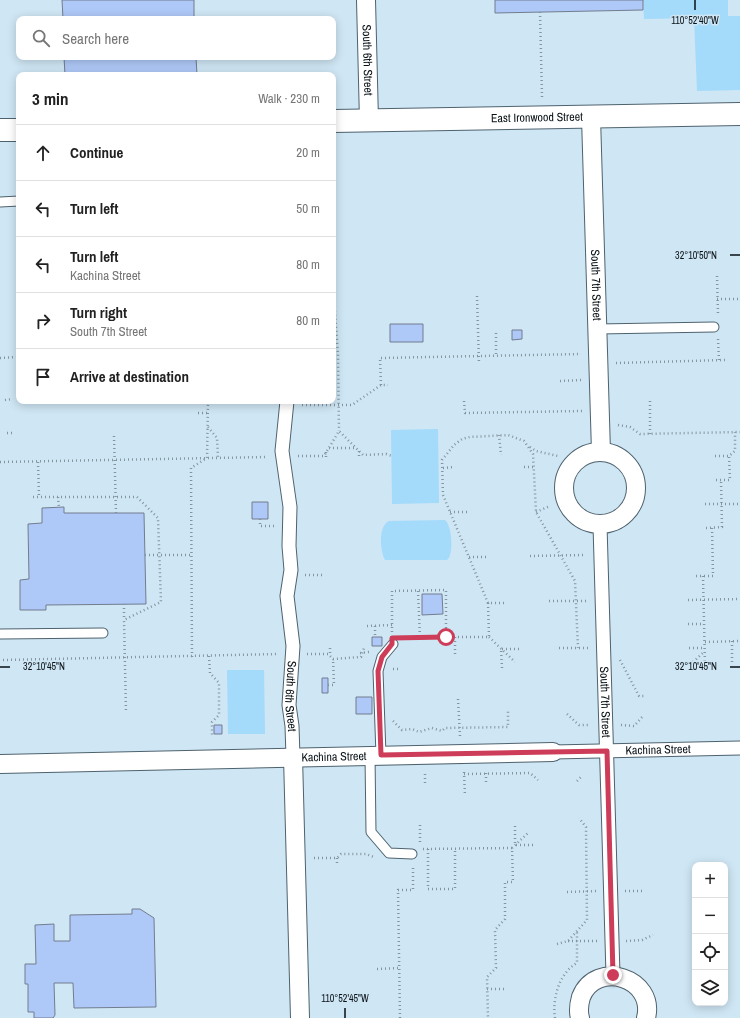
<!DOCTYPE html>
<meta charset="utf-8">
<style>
:root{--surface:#fff;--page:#f6f6f6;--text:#222;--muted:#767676;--line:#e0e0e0}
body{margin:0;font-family:"Archivo Narrow",sans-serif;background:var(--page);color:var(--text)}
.controls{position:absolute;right:12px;bottom:12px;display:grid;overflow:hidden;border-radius:8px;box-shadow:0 2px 10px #0003}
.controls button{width:36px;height:36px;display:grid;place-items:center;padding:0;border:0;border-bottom:1px solid var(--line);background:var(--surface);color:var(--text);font:20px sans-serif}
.stop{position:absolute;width:12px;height:12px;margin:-9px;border:3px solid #cd3c58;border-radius:50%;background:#fff}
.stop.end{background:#cd3c58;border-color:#fff;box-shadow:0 1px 4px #0008}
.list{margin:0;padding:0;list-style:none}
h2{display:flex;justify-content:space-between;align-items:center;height:52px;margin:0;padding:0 16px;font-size:17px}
h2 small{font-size:13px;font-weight:400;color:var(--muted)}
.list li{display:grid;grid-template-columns:26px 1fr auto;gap:12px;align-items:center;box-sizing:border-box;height:56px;padding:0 16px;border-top:1px solid var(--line)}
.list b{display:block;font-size:15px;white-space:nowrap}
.list p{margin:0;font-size:13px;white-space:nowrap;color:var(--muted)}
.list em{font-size:13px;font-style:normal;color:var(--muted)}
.icon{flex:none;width:22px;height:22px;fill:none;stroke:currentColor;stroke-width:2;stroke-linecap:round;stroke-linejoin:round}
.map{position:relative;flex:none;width:740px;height:1018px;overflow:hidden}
.search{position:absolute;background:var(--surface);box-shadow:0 2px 10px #0003;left:16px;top:16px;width:320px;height:44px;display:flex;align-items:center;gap:10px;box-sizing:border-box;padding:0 14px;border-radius:8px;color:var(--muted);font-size:15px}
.panel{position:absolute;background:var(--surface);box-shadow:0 2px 10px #0003;left:16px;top:72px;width:320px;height:332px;border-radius:8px}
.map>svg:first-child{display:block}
.green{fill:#a4dafa}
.building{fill:#aec8f7;stroke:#727d8f}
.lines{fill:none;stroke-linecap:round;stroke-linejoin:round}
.service-casing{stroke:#4e626e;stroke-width:11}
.pedestrian-casing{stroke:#4e626e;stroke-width:15}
.minor-casing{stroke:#4e626e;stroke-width:20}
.tertiary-casing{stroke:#4e626e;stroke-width:24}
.path{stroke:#84959f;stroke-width:2.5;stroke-dasharray:1 3;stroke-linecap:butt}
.service{stroke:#fff;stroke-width:9}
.pedestrian{stroke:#fff;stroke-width:13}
.minor{stroke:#fff;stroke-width:18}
.tertiary{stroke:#fff;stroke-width:22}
.route{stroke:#cd3c58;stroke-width:5}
.ticks{fill:none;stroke:#091116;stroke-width:1.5}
.labels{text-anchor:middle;stroke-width:3;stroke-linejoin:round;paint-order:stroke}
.street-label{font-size:12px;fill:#091116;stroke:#cfe6f4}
.ticks-label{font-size:10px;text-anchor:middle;fill:#091116;stroke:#cfe6f4;stroke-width:3;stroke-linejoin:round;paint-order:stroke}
</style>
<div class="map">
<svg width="740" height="1018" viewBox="0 0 740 1018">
<rect width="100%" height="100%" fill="#cfe6f4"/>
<path class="green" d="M643 0H728V16H740V90L697 91 694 18 644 19Z
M438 429 439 503 392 504 391 430Z
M445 520C452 525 454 555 447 560H385C380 551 378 526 389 521Z
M227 670H264L265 734H228Z"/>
<path class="building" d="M62 0H194V19H63Z
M495 0H643V10L495 13Z
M64 57H196L197 75H65Z
M390 324H423V342H390Z
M512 330H522V339L512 340Z
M252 502H268V519H252Z
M64 507V513H144L146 604 46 605V610H20V580L29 579 28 524 42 523V508Z
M422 594H442L443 614 422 615Z
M372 637H382V646H372Z
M322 678H328V693H322Z
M356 697H372V714H356Z
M214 725H222V734H214Z
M132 909H140L154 918 156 1007 74 1008 73 983H54L55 1015 53 1018H34V1012H28V984H25V964H36L35 925 54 924V941H70V915L132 914Z"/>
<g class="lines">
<g class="service-casing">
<path id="service" d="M0 202 19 201
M598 329 714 327
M0 634 103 633
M381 755 378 671 382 657 393 644
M370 756 371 832 389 853 412 854"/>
</g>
<g class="pedestrian-casing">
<g id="pedestrian">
<path id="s1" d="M287 401 282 451 290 507 289 546 291 570 287 596 293 646 289 705 292 726 293 757"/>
<path id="s2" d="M600 525 613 975"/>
<path id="s3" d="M553 752 740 748"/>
</g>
</g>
<g class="minor-casing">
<g id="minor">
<path id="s4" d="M366 0 369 121"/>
<path id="s5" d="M591 117 601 452"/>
<circle cx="600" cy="488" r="36"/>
<path d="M293 757 300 1018"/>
<path id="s6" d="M0 764 553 752"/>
<path d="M580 1018C578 1011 579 1004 581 997 596 959 656 978 646 1018"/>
</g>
</g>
<g class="tertiary-casing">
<g id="tertiary">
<path id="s7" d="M333 121 740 114"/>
<path d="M0 130H19"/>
</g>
</g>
<path class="path" d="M540 12 542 97
M717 276 718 314
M477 296 479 364
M334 299 338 354 339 431
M717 299H740
M496 333V356
M718 339 719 361
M0 358 19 357
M616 363 725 360
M560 381 582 380
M381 385 380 358 581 354
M5 400 13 399
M464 401 465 413 583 411
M650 401V434
M302 405H352L381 385H388
M198 413H208
M618 425 630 427 640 434 740 432
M208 427 217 438 218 458
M7 433H13
M499 435 501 455
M114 436 116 513
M530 447 536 451 558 456
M329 448H356
M359 451V458
M326 452V459
M298 456H324L339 431 363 455 386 454 392 456
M715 456H729L735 451V432
M0 462 267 457
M38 462 39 497
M524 467H534
M443 468 455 467
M716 480H730L729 456
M33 497H137L158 518 161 602 124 620 126 712
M58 497 59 508
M705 504H740
M450 512H469
M536 512 550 506
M260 519V526H275
M706 528 722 527 721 480
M145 555H192
M530 556 585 555
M469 557H488
M305 575H325
M696 576H713L712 527
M703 576 705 666
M418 591 420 638
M688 600 740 599
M549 601H587
M488 603 443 495 442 460 454 445 462 439 470 437 508 435 524 441 533 454 536 512 575 581 578 648
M124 604V620
M688 624H704
M367 626 392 625
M375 626V637
M392 632V591L446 590V637L405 638
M446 637H489L488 603H507
M455 637V657
M489 637 515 662
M732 641V665
M705 642 740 641
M330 648V655
M559 648H589
M689 648H705
M360 653 369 652
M307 654H328L333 659 361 657 364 648
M209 656 210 673 219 683V715L212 722V736
M192 657 191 468 207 458 208 401
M3 660 278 654
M620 660 639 696H644
M693 662 704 652
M502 668 501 649H519
M393 669H400
M328 685H334L333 659
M458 699 460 736
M567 714 579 725H590
M393 721 402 730 412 729 419 732 432 728 442 731 445 728 508 727V711
M621 725 634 726 644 715
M464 772 465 796
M486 773V785
M425 774V785
M464 774 530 773 538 780
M577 781 581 777
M420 825V845
M515 826V845H533
M512 848 529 832
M423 849 512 848 513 882H505V919L495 930 496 968 487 977 488 1018
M428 849V889H455V849
M314 858H337L341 854H366L374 857
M337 858V863
M625 891H643
M567 892 596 891
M568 941H597
M626 941 642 940 653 935
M557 944 568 941 587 920 586 827 579 818
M377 969 399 968
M487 989H505
M400 1018 398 890H413V866
M555 1018C552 999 559 973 577 963V932"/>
<use href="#service" class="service"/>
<use href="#pedestrian" class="pedestrian"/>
<use href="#minor" class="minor"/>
<use href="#tertiary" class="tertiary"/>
</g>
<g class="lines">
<path class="route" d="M446 637 392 638V644L382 657 378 671 381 755 607 751 613 975"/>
</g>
<path class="ticks" d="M695 0V10M730 255H740M0 667H10M730 667H740M345 1008V1018"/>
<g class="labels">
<g class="street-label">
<text dy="4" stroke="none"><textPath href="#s4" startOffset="60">South 6th Street</textPath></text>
<text dy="4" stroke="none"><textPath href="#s7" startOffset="204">East Ironwood Street</textPath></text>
<text dy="4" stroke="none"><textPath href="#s5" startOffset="168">South 7th Street</textPath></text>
<text dy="4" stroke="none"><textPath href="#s1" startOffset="297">South 6th Street</textPath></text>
<text dy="4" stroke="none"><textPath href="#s2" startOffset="177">South 7th Street</textPath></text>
<text dy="4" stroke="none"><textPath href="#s3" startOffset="105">Kachina Street</textPath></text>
<text dy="4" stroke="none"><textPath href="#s6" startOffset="334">Kachina Street</textPath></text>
</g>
</g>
<g class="ticks-label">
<text x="695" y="24">110°52'40"W</text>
<text x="696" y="259">32°10'50"N</text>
<text x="44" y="670">32°10'45"N</text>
<text x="696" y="670">32°10'45"N</text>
<text x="345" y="1002">110°52'45"W</text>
</g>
</svg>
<div class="controls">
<button>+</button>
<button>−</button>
<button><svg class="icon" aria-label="locate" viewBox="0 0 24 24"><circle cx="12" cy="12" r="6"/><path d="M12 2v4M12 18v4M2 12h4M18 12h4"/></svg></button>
<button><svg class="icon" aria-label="layers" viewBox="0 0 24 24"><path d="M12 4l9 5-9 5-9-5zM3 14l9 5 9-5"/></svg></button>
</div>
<div class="stop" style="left:446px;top:637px"></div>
<div class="stop end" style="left:613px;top:975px"></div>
<div class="search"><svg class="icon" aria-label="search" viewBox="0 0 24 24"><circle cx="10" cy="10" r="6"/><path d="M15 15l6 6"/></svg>Search here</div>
<section class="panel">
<h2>3 min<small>Walk · 230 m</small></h2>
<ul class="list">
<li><svg class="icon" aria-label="ahead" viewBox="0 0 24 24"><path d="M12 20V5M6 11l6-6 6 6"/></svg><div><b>Continue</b></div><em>20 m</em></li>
<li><svg class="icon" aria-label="left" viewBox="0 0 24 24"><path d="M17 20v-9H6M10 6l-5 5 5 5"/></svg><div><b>Turn left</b></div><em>50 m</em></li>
<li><svg class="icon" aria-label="left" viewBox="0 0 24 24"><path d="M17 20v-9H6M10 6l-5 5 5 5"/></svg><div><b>Turn left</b><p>Kachina Street</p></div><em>80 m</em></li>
<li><svg class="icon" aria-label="right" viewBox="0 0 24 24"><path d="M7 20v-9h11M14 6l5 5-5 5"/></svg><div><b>Turn right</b><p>South 7th Street</p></div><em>80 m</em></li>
<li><svg class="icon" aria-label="arrive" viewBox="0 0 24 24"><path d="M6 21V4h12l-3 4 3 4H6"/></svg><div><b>Arrive at destination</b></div></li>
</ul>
</section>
</div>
